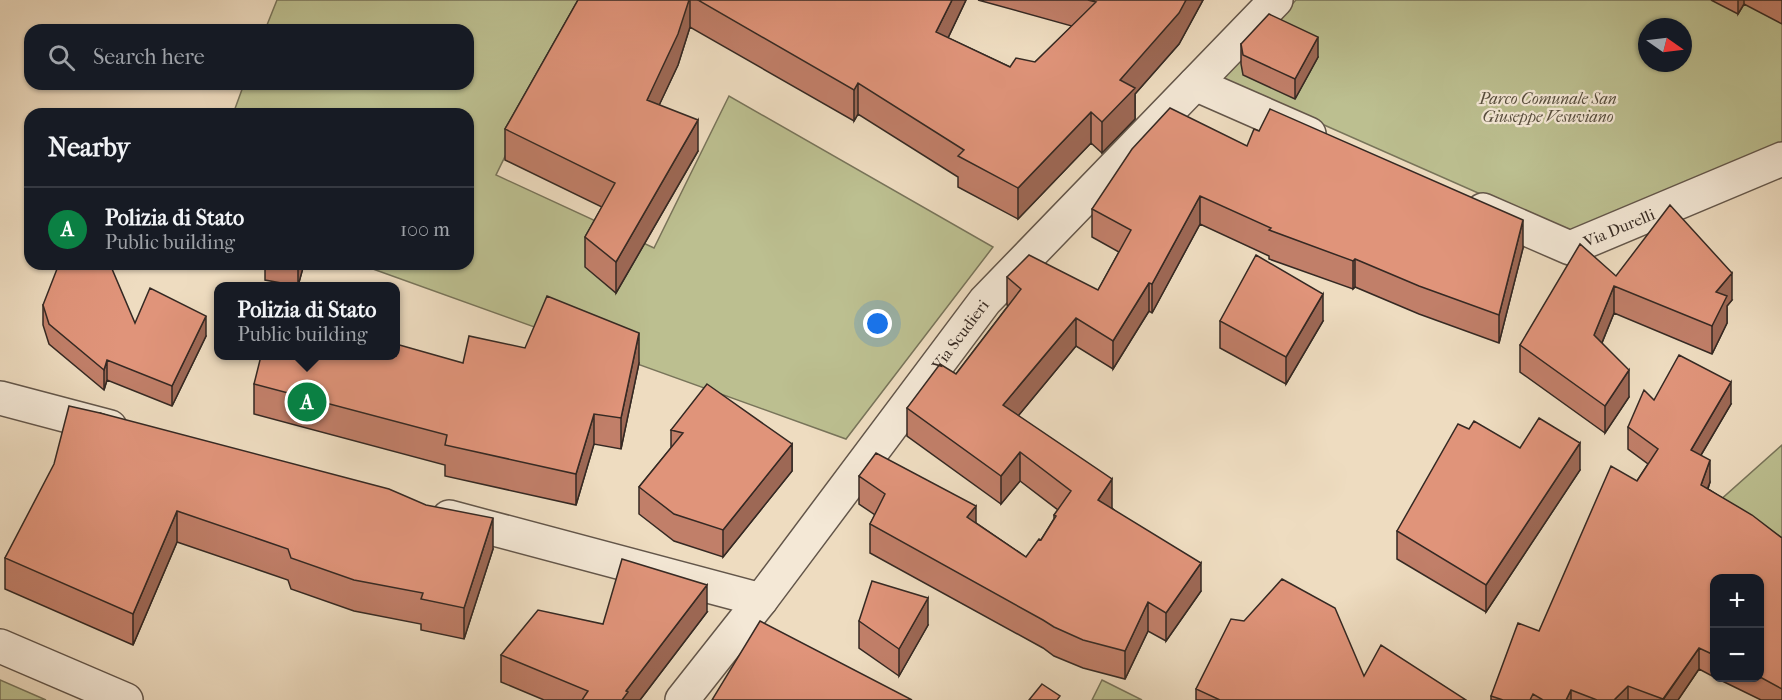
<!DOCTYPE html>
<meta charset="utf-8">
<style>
:root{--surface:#171b24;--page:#242831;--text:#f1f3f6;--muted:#9ea1a6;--line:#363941;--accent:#0b8043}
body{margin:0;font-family:"IM FELL French Canon",serif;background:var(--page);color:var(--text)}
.controls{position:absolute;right:18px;bottom:18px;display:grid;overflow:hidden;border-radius:12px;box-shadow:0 2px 4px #0004}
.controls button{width:54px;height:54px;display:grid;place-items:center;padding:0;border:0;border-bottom:2px solid var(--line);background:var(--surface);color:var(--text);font:30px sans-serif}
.compass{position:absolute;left:1638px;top:18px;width:54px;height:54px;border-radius:50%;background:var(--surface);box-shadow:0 2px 4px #0004;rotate:104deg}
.you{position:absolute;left:878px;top:324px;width:21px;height:21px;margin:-15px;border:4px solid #fff;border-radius:50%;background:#1a73e8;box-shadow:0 0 0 9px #1a73e833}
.badge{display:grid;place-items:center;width:39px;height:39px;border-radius:50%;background:var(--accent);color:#fff;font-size:20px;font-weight:700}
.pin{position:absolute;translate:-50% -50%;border:3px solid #fff;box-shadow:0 2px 6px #0006}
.popup{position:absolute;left:214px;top:282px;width:186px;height:78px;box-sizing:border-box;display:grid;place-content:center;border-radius:12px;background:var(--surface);filter:drop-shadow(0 2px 4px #0005);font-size:20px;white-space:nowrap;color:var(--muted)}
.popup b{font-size:22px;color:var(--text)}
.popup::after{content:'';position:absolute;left:50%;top:100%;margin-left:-12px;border:12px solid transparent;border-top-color:var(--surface)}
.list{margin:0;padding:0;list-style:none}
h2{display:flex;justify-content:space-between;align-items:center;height:78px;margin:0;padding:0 24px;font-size:26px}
h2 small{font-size:20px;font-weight:400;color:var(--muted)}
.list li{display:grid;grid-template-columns:39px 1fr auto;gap:18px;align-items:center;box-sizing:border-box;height:84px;padding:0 24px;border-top:2px solid var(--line)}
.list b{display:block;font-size:22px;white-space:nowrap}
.list p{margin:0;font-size:20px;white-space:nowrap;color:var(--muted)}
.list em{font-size:20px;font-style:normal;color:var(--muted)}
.icon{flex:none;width:33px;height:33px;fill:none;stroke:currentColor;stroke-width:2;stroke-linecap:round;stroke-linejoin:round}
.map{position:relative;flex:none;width:1782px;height:700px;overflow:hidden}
.search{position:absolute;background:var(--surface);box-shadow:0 2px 4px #0004;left:24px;top:24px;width:450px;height:66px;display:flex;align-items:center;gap:15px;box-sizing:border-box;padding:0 21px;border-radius:18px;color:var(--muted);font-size:22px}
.panel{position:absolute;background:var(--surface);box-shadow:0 2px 4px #0004;left:24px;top:108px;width:450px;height:162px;border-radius:18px}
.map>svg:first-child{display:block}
.green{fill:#bcbf90;stroke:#78745a;stroke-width:1.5;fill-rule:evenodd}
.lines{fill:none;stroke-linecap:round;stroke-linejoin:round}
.minor-casing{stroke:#63564a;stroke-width:36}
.minor{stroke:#f4e8d6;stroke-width:33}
.wall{fill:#c17f69;stroke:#352923;stroke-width:1.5}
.shaded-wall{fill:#9d6855;stroke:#352923;stroke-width:1.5}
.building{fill:#e0947a;stroke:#352923;stroke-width:1.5}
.labels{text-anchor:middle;stroke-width:4.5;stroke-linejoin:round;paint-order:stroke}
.park-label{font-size:16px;font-style:italic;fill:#574e3e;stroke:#f4e8d6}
.street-label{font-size:16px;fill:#352923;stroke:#f4e8d6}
</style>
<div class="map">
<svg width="1782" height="700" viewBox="0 0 1782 700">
<rect width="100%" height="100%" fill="#eedcc0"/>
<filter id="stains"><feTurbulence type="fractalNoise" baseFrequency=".00333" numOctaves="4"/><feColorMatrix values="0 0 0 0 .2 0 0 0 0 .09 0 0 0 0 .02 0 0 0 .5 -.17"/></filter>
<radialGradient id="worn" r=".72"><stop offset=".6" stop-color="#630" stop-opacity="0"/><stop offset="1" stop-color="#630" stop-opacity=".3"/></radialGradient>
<path class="green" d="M277 0H581L496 175 654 248 729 96 993 247 846 439 359 264H468V114H233L244 84H468V30H265Z
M1296 0H1782V145L1571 234 1220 79ZM1647 27H1683V63H1647Z
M1782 445V554L1709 510Z
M0 680 46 700H0Z
M1102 680 1142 700H1092Z"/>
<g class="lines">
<g class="minor-casing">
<g id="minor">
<path d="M1195 84 1309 134"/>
<path id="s1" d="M1483 210 1570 248 1782 159"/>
<path d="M0 398 110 427"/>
<path d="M449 517 761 600"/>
<path d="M0 646 126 700"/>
<path id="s2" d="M682 700 761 600 985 301 1276 0"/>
</g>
</g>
<use href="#minor" class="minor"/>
</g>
<path class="wall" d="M578 0H966L948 38 1010 67 1035 62 1072 26 978 0H1203L1179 44 1135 94V119L1102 153 1091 143 1018 219 958 187V177L858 114 854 121 690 27 678 65 659 105 698 151 616 293 585 267V237L602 207 505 160V129Z
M1711 0H1782V24L1744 4 1738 14Z
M1241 44 1318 57 1295 99 1243 75 1241 64Z
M1247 146 1523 248 1499 343 1419 314 1355 287 1353 289 1269 259V256L1200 224 1152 313 1149 311 1113 369 1076 346 1018 416 1112 508 1201 591 1166 641 1148 631 1125 679 1083 668 1054 656 1043 648 870 553V524L875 515 859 504V476L976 523 1026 557 1041 540 1054 519V515L1058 510 1020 481 1001 504 907 436V408L956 374 1008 306 1007 305V277L1098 290 1119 252 1092 237V209Z
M265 264H304L298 286 265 280Z
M1616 276 1732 300 1727 306V323L1712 354 1614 313 1602 343 1629 397 1605 433 1520 372V345Z
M43 305 135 323 206 336 172 406 107 380 104 390 49 344 43 325Z
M1220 321H1323L1286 384 1220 348Z
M525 348 639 363 621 449 594 444 576 505 445 476V465L254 414V384L463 363Z
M1654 400 1731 404 1701 455 1710 482 1708 489 1782 538V700H1761L1716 678H1760L1714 579V677L1699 669 1678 700H1491V696L1539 631 1648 464 1628 449V427Z
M100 413 493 549 464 639 421 630V624L354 611 291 589 288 580 177 542 133 645 5 589V558Z
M671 430 792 444V471L723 557 674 541 639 514V487L671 448Z
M1520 448 1580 470 1486 612 1397 559V531Z
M707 612 640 700H544L501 682V655L603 624Z
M859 621 928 625 899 676 859 648Z
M1364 676 1466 700H1196V689Z"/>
<path class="shaded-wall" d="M689 0H690V27L678 65 647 131V100Z
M952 0H966L936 63V32Z
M1186 0H1203L1179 44 1135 94V119L1102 153V122L1120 80Z
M1738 0H1744V4L1738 14Z
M1318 37V57L1295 99V79Z
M858 83V114L854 121V90Z
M1091 112V143L1018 219V188Z
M698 120V151L616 293V262Z
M1200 196V224L1152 313V284Z
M1523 220V248L1499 343V315Z
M1355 259V287L1353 289V261Z
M299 264H304L298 286V267Z
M1732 273V300L1727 306V323L1712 354V326L1716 292Z
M1149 283V311L1113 369V341Z
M1614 286V313L1594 362V335Z
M1323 294V321L1286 384V357Z
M206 316V336L172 406V386Z
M1076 318V346L1003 434V405Z
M639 333V363L621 449V418Z
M107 360V380L104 390V370Z
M1629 370V397L1605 433V406Z
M1731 382V404L1691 472V450Z
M594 414V444L576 505V474Z
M1580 443V470L1486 612V585Z
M792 444V471L723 557V530Z
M1020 452V481L1001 504V476Z
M1710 460V482L1701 506V485Z
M1112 479V508L1098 528V500Z
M976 506V534L967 517Z
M177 511V542L133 645V614Z
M493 518V549L464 639V608Z
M1201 563V591L1166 641V613Z
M707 585V612L640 700H622L626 691Z
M928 598V625L899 676V649Z
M1148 602V631L1125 679V651Z
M1699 648V669L1678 700H1663Z
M1628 686V700H1614Z
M1571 690V700H1566Z"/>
<path class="building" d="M578 0H689L678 34 647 100 698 120 616 262 585 237 615 183 505 129Z
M698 0H952L936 32 1010 67 1016 58 1035 62 1096 2 1088 0H1186L1179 13 1120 80 1135 88 1102 122 1091 112 1018 188 958 156 964 150 858 83 854 90Z
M1269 14 1318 37 1295 79 1243 55 1241 44Z
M1170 108 1247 146 1254 129 1259 131 1270 109 1523 220 1499 315 1419 286 1355 259 1353 261 1269 230 1271 228 1200 196 1152 284 1149 283 1113 341 1076 318 1003 405 1112 479 1098 500 1201 563 1166 613 1148 602 1125 651 1083 640 1054 627 1043 620 870 524 885 494 859 476 876 453 976 506 967 517 1026 557 1039 539 1041 540 1056 516 1054 515 1071 491 1020 452 1001 476 907 408 940 364 956 374 1021 289 1007 277 1029 255 1098 290 1131 230 1092 209 1132 149Z
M1670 205 1732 273 1716 292 1727 296 1712 326 1614 286 1594 335 1629 370 1605 406 1520 345 1580 244 1616 276Z
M1256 255 1323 294 1286 357 1220 321Z
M67 264H94L112 269 135 323 150 288 206 316 172 386 107 360 104 370 49 324 43 305 57 269Z
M285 264H299L298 267Z
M547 296 639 333 621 418 594 414 576 474 445 445 447 435 254 384 261 356H396V344L463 363 469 336 525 348Z
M1679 355 1731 382 1691 450 1710 460 1701 485 1752 515 1782 538V689L1760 677V579H1714V655L1699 648 1663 699 1628 686 1614 700H1597L1571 690 1566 700H1543L1533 694 1530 700H1503L1491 696 1518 623 1539 631 1611 466 1637 481 1658 449 1628 427 1644 390 1654 400Z
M707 384 792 444 723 530 674 514 639 487 683 433 671 430Z
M69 406 100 413 389 489 426 505 493 518 464 608 421 599 423 593 354 580 291 558 288 549 177 511 133 614 5 558 54 464Z
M1539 418 1580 443 1486 585 1397 531 1458 424 1469 429 1474 421 1520 448Z
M622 559 707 585 626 691 628 692 622 700H582L588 691 501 655 538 610 603 624Z
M1282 579 1335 608 1364 676 1381 645 1466 700H1220L1196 689 1231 619 1244 621Z
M872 581 928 598 899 649 859 621Z
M760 621 912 700H712Z
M1042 684 1060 696 1057 700H1029Z"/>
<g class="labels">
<g class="park-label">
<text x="1548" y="104">Parco Comunale San<tspan x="1548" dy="18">Giuseppe Vesuviano</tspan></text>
</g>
<g class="street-label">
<text dy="6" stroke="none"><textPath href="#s1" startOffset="148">Via Durelli</textPath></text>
<text dy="6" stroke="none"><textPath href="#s2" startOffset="459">Via Scudieri</textPath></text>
</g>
</g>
<rect width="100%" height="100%" filter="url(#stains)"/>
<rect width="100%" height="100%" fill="url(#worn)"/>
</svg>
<div class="controls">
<button>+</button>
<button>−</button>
</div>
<svg class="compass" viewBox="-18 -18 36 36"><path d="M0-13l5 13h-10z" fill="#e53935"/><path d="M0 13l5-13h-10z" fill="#9ea1a6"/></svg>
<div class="you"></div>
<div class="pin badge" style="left:307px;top:402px">A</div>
<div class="popup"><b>Polizia di Stato</b>Public building</div>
<div class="search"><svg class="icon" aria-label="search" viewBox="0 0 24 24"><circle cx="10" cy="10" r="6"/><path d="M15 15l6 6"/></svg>Search here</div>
<section class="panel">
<h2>Nearby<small></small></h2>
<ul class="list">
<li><span class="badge">A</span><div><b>Polizia di Stato</b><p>Public building</p></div><em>100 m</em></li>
</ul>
</section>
</div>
